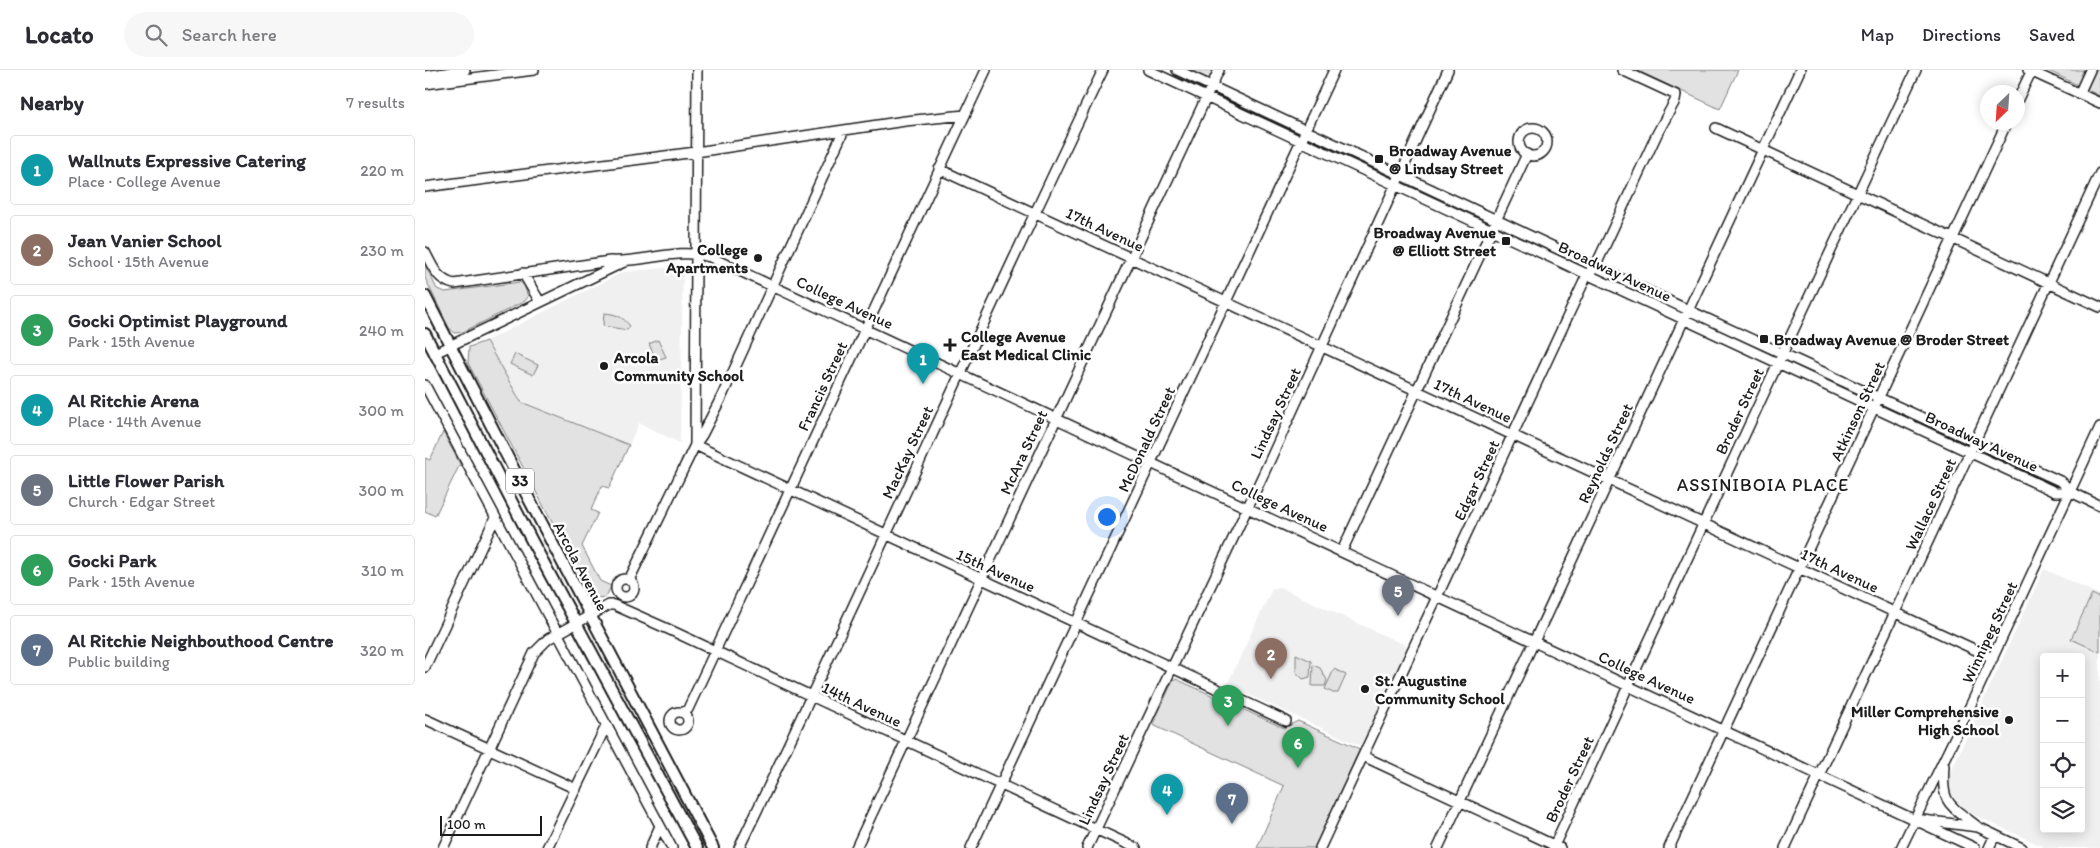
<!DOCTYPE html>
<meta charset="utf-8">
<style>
:root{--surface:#fff;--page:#f7f7f7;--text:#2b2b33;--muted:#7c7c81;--line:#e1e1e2;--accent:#7c3aed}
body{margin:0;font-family:Itim,sans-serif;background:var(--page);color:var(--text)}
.controls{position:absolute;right:15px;bottom:15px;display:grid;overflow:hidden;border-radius:5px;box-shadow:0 2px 12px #0003}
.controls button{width:45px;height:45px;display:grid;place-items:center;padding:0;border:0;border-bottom:1px solid var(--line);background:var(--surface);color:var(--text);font:25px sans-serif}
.compass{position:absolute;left:1555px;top:15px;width:45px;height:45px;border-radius:50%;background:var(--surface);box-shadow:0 2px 12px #0003;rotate:205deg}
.scale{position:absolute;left:15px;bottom:12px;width:102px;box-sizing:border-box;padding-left:5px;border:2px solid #1c1c1c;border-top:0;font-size:14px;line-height:18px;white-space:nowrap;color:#1c1c1c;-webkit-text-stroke:4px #fff;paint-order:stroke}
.you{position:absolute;left:681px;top:446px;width:18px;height:18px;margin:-12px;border:4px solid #fff;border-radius:50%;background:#1a73e8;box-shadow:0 0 0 8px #1a73e833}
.badge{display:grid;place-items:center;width:32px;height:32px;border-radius:50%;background:var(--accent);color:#fff;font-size:16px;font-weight:700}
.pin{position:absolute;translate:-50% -41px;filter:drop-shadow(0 1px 2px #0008)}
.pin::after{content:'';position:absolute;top:26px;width:18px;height:15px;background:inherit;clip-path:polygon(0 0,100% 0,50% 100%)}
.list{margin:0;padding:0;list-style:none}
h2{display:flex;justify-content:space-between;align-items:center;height:65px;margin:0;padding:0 20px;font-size:21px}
h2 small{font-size:16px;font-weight:400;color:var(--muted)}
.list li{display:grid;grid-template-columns:32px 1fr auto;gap:15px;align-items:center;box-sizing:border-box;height:70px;margin:0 10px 10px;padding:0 10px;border:1px solid var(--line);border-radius:5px}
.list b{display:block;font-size:19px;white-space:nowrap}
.list p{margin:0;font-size:16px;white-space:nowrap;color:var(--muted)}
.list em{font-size:16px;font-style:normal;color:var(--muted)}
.icon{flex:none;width:28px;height:28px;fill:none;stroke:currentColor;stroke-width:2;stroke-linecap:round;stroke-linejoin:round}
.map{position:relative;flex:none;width:1675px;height:778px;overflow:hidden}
header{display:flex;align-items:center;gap:30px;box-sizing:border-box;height:70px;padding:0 25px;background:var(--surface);border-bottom:1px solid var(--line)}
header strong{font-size:24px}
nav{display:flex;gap:28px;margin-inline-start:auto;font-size:18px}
.search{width:350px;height:45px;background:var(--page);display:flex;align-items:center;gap:12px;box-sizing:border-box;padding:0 18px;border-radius:28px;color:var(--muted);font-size:19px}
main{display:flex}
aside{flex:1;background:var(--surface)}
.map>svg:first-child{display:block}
.built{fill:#f0f0f0;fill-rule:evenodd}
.green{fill:#e2e2e2;stroke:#7f7f7f}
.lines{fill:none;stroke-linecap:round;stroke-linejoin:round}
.minor-casing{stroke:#1c1c1c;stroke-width:12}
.major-casing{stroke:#1c1c1c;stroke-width:14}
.minor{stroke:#fff;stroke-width:9}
.major{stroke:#fff;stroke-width:10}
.poi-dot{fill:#1c1c1c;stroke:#fff;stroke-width:2}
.labels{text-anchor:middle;stroke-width:5;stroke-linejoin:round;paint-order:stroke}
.shield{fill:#fff;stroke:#606060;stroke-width:1}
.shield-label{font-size:15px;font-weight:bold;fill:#1c1c1c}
.poi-label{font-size:16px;font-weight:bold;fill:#1c1c1c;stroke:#fff;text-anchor:start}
.street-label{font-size:16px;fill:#1c1c1c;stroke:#fff}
.neighbourhood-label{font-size:18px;letter-spacing:1px;fill:#1c1c1c;stroke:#fff}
</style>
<header>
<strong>Locato</strong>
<div class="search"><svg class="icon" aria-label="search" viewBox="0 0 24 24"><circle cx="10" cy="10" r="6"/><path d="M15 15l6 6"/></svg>Search here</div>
<nav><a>Map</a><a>Directions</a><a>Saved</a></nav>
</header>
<main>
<aside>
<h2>Nearby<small>7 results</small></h2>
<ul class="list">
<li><span class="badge" style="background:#0f9aa8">1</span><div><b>Wallnuts Expressive Catering</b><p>Place · College Avenue</p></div><em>220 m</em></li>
<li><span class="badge" style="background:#8d6e63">2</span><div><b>Jean Vanier School</b><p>School · 15th Avenue</p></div><em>230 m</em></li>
<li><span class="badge" style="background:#2e9e5b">3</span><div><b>Gocki Optimist Playground</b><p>Park · 15th Avenue</p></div><em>240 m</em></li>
<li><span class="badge" style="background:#0f9aa8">4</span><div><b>Al Ritchie Arena</b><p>Place · 14th Avenue</p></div><em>300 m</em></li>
<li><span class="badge" style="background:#6b7280">5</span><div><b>Little Flower Parish</b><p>Church · Edgar Street</p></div><em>300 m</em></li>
<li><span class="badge" style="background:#2e9e5b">6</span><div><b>Gocki Park</b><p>Park · 15th Avenue</p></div><em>310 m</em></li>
<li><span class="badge" style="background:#5c6f8a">7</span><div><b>Al Ritchie Neighbouthood Centre</b><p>Public building</p></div><em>320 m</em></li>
</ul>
</aside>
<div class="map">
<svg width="1675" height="778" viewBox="0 0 1675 778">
<rect width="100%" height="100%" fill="#fff"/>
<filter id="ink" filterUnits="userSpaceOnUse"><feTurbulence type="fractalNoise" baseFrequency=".02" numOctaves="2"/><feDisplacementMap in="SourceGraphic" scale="10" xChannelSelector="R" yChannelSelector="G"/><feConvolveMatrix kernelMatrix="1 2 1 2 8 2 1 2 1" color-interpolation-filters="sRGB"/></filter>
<g filter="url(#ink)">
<path class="built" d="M258 196 255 373 214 353 204 375 96 332 61 271 198 202Z
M1619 499 1675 525V778H1621L1543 742 1526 731 1520 714ZM1619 587H1656V759H1619Z
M854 517 982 576 936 676 802 615 847 519Z"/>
<path class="green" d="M758 0H789L783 12Z
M1211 0H1313L1295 39Z
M1622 0H1675V26Z
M0 195 12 219 20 222 95 212 99 215 103 227 100 231 38 262 30 263 24 258 0 208Z
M179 243C191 244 197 246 205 256L202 260 178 256Z
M233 270 241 287 231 290 224 274Z
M61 271 96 332 204 375 184 418 177 416 166 440 173 443 157 476 175 511 186 516 181 527 170 528 165 524 43 293 44 277Z
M90 284 113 295 108 305 85 294Z
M18 362 35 394 10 446 0 441V388L5 390Z
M1667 524 1675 528V582L1646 569Z
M871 584 886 591 885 607 878 609 871 602Z
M888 595 895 598 902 610 900 616H887Z
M909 599 921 605 913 623H908L900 619Z
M751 609 859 658 873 651 935 679 889 778H832L859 716 728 655 748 610Z"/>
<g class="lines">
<g class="minor-casing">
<path id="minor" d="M723 0 1630 422H1646L1675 436
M752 0 1263 240 1637 412 1646 422
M1603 0 1675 33
M0 6 40 0
M0 14 109 0
M1654 24 1665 0
M1592 31 1606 2
M1291 58 1675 237
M1094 72a14 14 0 1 1 28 0a14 14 0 1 1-28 0Z
M514 99 1568 588
M0 117 271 82 480 51 540 45
M0 182C8 197 12 210 29 214L185 191C219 193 252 177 285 187L1550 778
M98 203 115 232
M10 283 199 192
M0 315 247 778
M270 375 861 651
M270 375 272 0
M917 481 1102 84
M191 518a9 9 0 1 1 18 0a9 9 0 1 1-18 0Z
M204 510 270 375 277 365 297 326 419 60
M0 597 70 448
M245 651a9 9 0 1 1 18 0a9 9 0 1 1-18 0Z
M258 643 263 639 561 0
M0 649 151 719
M938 686 1135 778
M1519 696C1516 735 1524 734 1553 757
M1498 750 1553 757 1597 778
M18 778 109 583 123 569 184 535H189L243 559 711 778
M122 778 181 656
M225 778 235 756
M314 778C439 520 553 258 678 0
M431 778 794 0
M546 778 909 0
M662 778 845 390 1023 0
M895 778 1162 205 1171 195 1232 64 1250 31 1251 25 1197 0
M1013 778 1375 0
M1128 778 1353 293 1491 0
M1244 778 1582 52
M1360 778 1675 103
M1476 778 1548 630 1675 357
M1564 778 1570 765"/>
</g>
<g class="major-casing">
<path id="major" d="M0 226 105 431 288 778
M0 264 109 475 272 778"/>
</g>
<use href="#minor" class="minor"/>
<use href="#major" class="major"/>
</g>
</g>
<g class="poi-dot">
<rect x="949" y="84" width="10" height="10" rx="2.5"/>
<rect x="1076" y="166" width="10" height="10" rx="2.5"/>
<circle cx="333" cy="188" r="5"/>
<rect x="1334" y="264" width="10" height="10" rx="2.5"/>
<path d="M522.5 267.5h5v5h5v5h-5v5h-5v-5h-5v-5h5z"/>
<circle cx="179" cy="296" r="5"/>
<circle cx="940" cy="619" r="5"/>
<circle cx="1584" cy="650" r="5"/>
</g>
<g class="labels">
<rect class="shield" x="81" y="398.5" width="28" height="25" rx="4"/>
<g class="shield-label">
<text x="95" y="416">33</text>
</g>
<g class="poi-label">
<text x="964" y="86">Broadway Avenue<tspan x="964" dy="18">@ Lindsay Street</tspan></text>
<text x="1071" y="168" text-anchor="end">Broadway Avenue<tspan x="1071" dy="18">@ Elliott Street</tspan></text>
<text x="323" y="185" text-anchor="end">College<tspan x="323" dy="18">Apartments</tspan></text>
<text x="536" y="272">College Avenue<tspan x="536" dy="18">East Medical Clinic</tspan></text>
<text x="1349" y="275">Broadway Avenue @ Broder Street</text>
<text x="189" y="293">Arcola<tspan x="189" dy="18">Community School</tspan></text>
<text x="950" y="616">St. Augustine<tspan x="950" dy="18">Community School</tspan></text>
<text x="1574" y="647" text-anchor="end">Miller Comprehensive<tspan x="1574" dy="18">High School</tspan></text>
</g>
<g class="street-label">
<text transform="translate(680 159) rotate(25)" y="6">17th Avenue</text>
<text transform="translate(1190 201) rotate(25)" y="6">Broadway Avenue</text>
<text transform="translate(420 232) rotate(25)" y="6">College Avenue</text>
<text transform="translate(397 316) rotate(-65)" y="6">Francis Street</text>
<text transform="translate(1048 330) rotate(25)" y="6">17th Avenue</text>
<text transform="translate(1314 341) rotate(-65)" y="6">Broder Street</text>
<text transform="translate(1432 341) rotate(-65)" y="6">Atkinson Street</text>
<text transform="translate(850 343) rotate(-65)" y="6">Lindsay Street</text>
<text transform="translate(721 369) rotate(-65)" y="6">McDonald Street</text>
<text transform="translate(1557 371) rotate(25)" y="6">Broadway Avenue</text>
<text transform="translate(482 382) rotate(-65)" y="6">MacKay Street</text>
<text transform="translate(598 382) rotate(-65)" y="6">McAra Street</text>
<text transform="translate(1180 383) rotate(-65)" y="6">Reynolds Street</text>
<text transform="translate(1051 410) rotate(-65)" y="6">Edgar Street</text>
<text transform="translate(1505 434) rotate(-65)" y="6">Wallace Street</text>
<text transform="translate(855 435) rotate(25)" y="6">College Avenue</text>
<text transform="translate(156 496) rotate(62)" y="6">Arcola Avenue</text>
<text transform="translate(571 500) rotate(24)" y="6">15th Avenue</text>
<text transform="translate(1415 500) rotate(25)" y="6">17th Avenue</text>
<text transform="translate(1564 562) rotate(-65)" y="6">Winnipeg Street</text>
<text transform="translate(1222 607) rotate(25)" y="6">College Avenue</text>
<text transform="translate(437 634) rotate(25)" y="6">14th Avenue</text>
<text transform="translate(678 709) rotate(-65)" y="6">Lindsay Street</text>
<text transform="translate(1144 709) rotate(-65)" y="6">Broder Street</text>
</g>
<g class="neighbourhood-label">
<text x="1338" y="421">ASSINIBOIA PLACE</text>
</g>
</g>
</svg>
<div class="controls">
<button>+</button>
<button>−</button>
<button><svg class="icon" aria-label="locate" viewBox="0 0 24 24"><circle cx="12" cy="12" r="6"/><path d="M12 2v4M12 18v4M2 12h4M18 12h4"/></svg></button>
<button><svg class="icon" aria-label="layers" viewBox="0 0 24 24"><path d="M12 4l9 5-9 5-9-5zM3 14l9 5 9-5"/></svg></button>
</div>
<svg class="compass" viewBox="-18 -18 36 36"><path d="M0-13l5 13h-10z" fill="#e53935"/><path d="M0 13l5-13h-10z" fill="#7c7c81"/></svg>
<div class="scale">100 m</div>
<div class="you"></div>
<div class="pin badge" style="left:498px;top:314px;background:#0f9aa8">1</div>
<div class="pin badge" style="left:846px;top:609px;background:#8d6e63">2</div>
<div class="pin badge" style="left:803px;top:656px;background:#2e9e5b">3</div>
<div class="pin badge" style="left:742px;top:745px;background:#0f9aa8">4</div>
<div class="pin badge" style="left:973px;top:546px;background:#6b7280">5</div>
<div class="pin badge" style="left:873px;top:698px;background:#2e9e5b">6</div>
<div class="pin badge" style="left:807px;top:754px;background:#5c6f8a">7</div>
</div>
</main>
